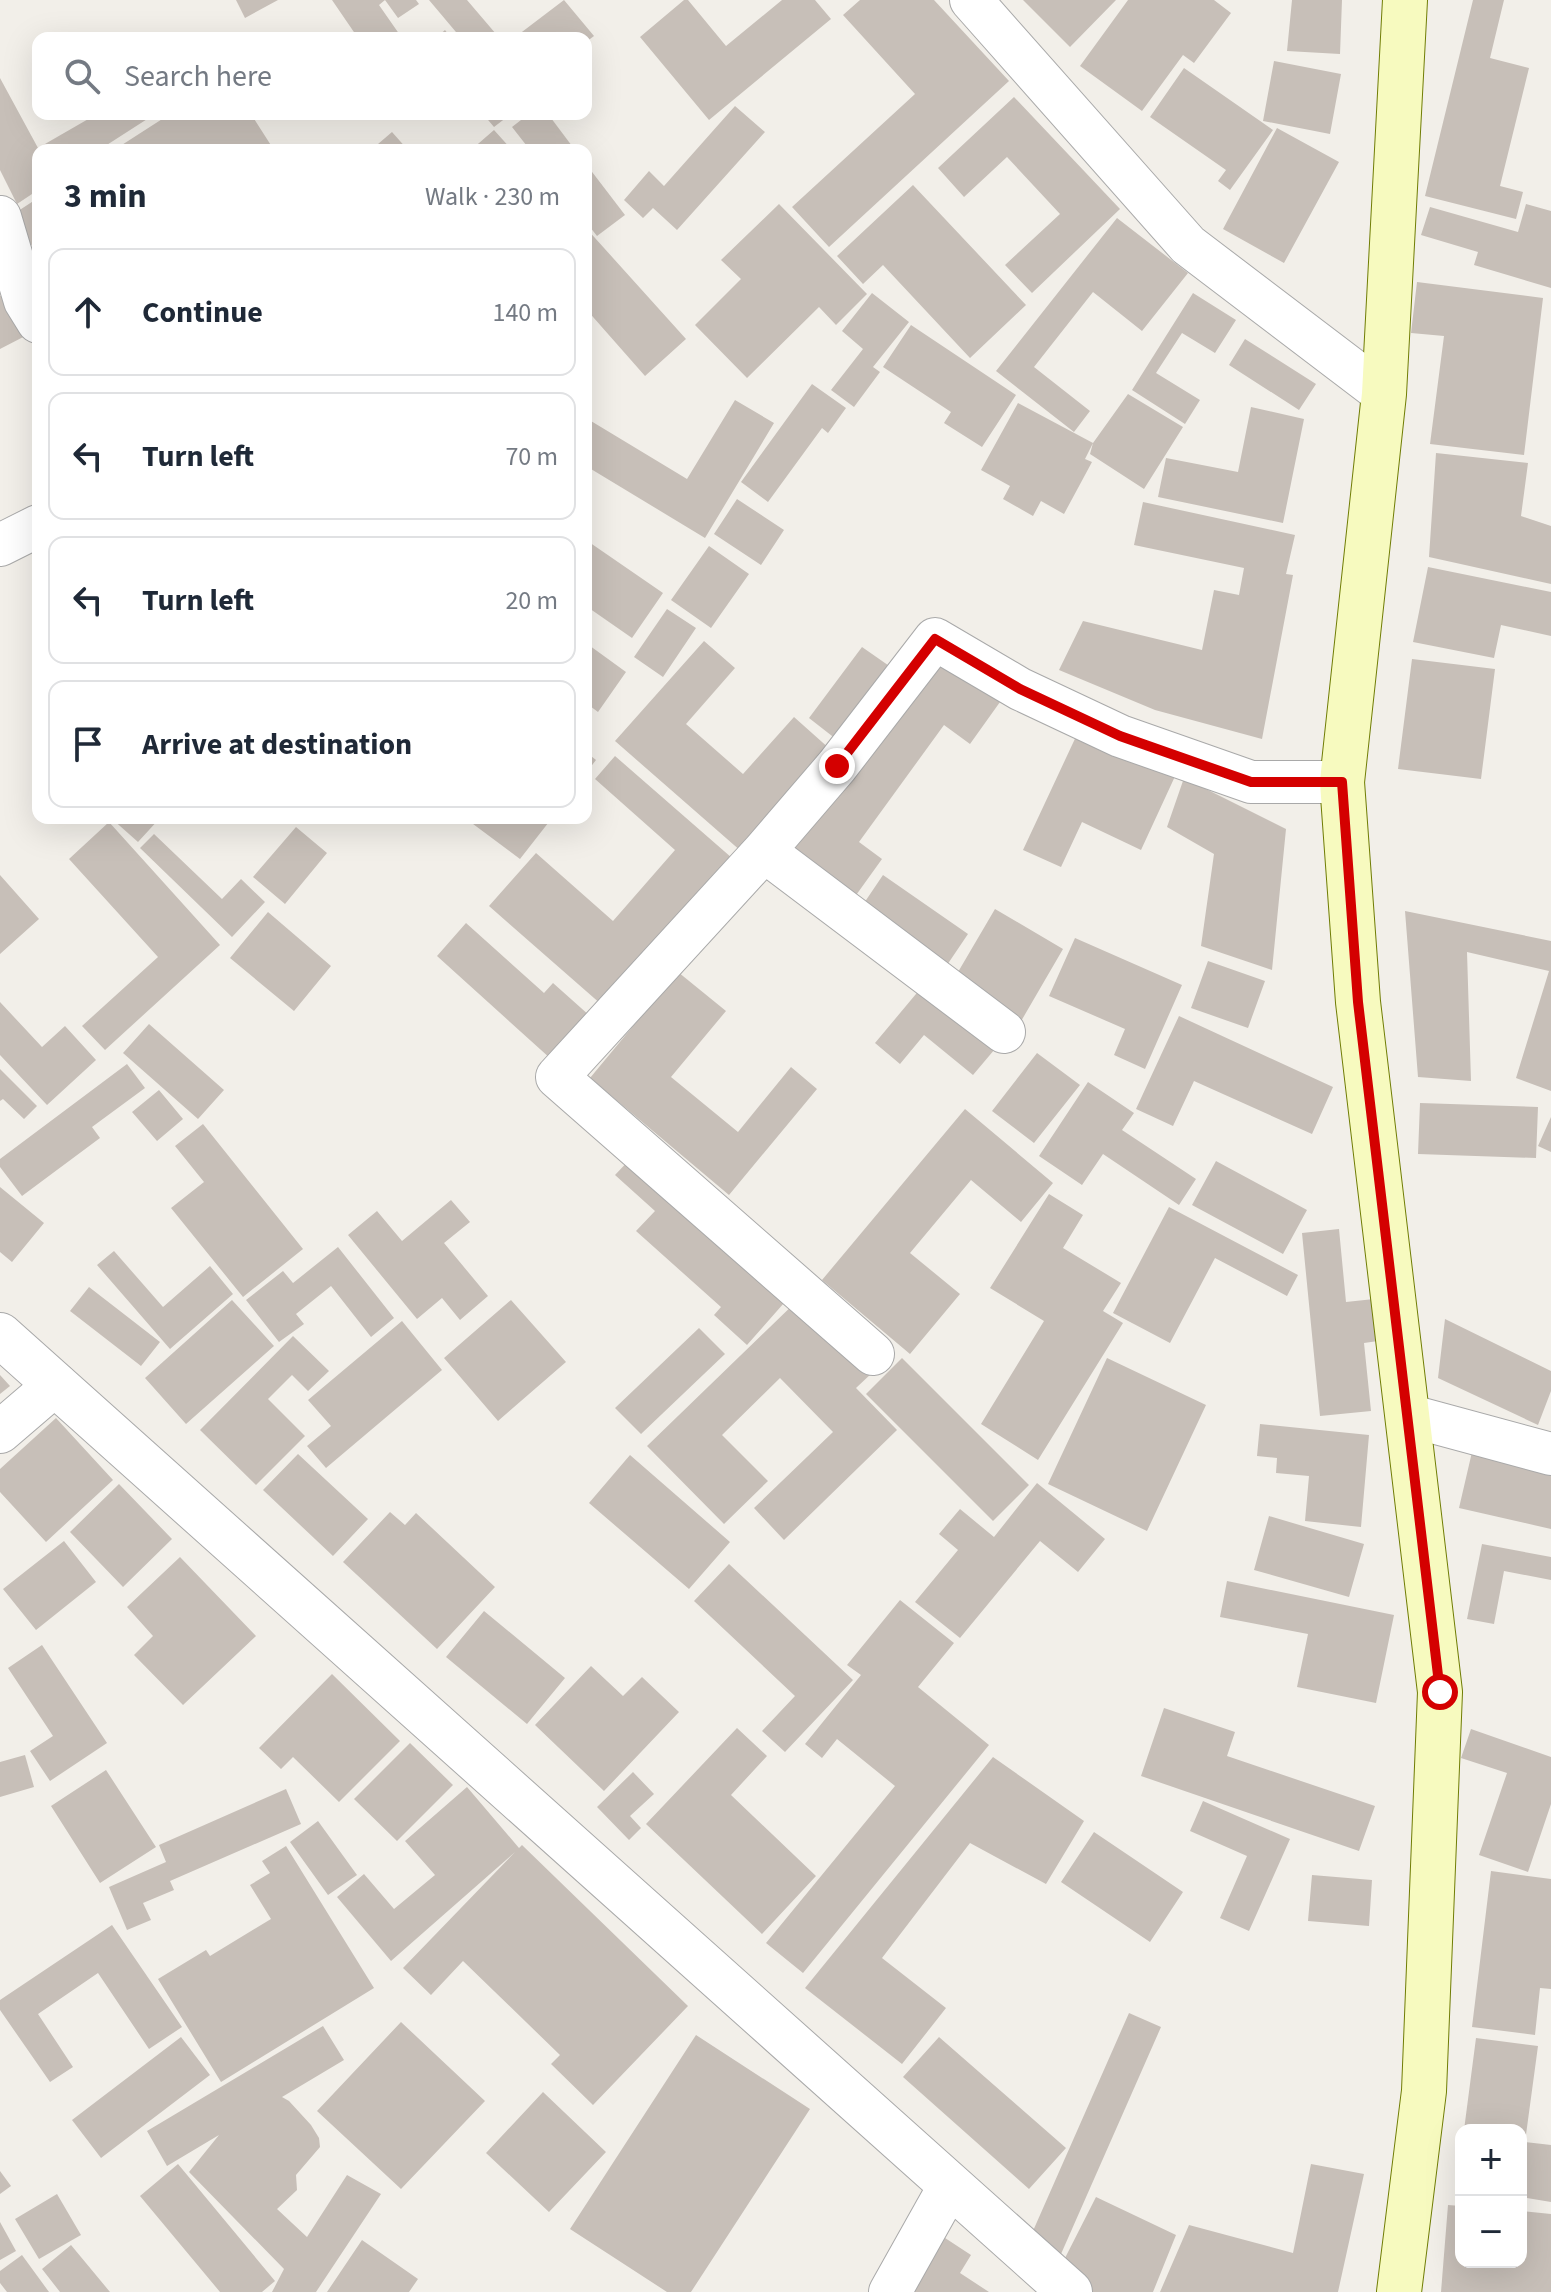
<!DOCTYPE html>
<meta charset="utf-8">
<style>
:root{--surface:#fff;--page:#f6f6f7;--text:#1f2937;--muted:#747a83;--line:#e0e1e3}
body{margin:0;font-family:"Source Sans 3",sans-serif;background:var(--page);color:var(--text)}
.controls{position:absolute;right:24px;bottom:24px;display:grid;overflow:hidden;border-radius:16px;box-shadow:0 8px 32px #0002}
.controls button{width:72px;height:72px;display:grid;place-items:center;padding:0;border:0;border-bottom:2px solid var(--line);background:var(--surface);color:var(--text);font:40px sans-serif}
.stop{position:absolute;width:24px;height:24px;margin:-18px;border:6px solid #d40000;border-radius:50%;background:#fff}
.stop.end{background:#d40000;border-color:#fff;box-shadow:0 2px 8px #0008}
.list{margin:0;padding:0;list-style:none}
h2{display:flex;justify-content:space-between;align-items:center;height:104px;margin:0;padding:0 32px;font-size:34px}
h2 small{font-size:26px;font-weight:400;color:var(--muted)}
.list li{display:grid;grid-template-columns:52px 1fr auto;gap:24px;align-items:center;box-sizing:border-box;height:128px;margin:0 16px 16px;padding:0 16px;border:2px solid var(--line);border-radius:16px}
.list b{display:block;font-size:30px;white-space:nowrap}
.list em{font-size:26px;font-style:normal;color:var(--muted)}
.icon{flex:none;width:44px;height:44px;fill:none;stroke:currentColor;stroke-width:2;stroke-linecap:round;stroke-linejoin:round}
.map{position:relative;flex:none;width:1551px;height:2292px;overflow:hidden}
.search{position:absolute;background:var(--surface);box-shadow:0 8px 32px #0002;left:32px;top:32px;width:560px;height:88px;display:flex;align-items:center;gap:20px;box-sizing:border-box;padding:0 28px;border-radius:16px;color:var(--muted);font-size:30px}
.panel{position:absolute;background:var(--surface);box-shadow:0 8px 32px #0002;left:32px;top:144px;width:560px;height:680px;border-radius:16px}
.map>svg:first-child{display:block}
.building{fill:#c7bfb8}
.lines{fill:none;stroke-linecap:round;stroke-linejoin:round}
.minor-casing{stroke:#a9a9a9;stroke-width:44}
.tertiary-casing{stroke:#a9a9a9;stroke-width:46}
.secondary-casing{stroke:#707d05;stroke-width:46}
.minor{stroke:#fff;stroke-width:42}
.tertiary{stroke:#fff;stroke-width:44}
.secondary{stroke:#f7fabf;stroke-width:44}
.route{stroke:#d40000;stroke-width:10}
</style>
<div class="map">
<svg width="1551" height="2292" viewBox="0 0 1551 2292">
<rect width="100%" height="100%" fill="#f2efe9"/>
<path class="building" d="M236 0H278L245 18Z
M332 0H416L419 4 398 18 385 0 379 5 402 38H358Z
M429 0H467L496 34 491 38H461Z
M564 0 594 36 586 42V38H514Z
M684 0H688L726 46 782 0H815L831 19 709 120 640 37Z
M860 0H934L1009 81 829 247 792 207 915 94 843 15Z
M1023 0H1116L1070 47Z
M1128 0H1214L1231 13 1194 63 1183 55 1142 111 1080 66Z
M1292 0H1342L1340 54 1287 51Z
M1473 0H1504L1490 58 1529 68 1500 186 1523 192 1516 219 1425 196Z
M445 30 451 38H436Z
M1274 61 1341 74 1330 134 1263 121Z
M1184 68 1273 130 1230 190 1218 181 1226 170 1150 117Z
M0 78 38 148 97 114H155L99 150H38V190L17 204 0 170Z
M1014 97 1120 209 1032 293 1005 265 1060 214 1007 157 964 197 938 168Z
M735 106 765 132 677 230 653 208 643 218 624 200 649 171 664 186Z
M170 114H251L274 150H114Z
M483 114H511L494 127Z
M517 114H548L575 150H530L512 127 521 120Z
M1277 128 1339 162 1284 263 1223 229Z
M494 130 512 150H471Z
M392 132 408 150H371Z
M586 164 625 215 597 236 586 222Z
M913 185 1026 305 970 358 883 265 863 284 837 256Z
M38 198V255L12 215Z
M779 204 867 294 836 325 819 307 747 378 695 325 741 279 721 260Z
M1526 204 1551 211V288L1474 265 1478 252 1421 235 1430 207 1518 232Z
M1117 218 1188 273 1142 331 1093 292 1034 367 1090 411 1074 432 996 371Z
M586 228 686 339 645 376 586 309Z
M1417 282 1543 298 1524 455 1430 444 1444 336 1411 333Z
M6 293 29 334 0 349V296Z
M872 293 909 322 873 367 880 372 854 407 831 390 863 349 842 331Z
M1193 293 1236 320 1215 353 1182 333 1156 373 1200 400 1185 424 1132 390Z
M911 325 1016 395 982 447 944 423 951 412 883 367Z
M1245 339 1316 384 1299 410 1229 365Z
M812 384 846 408 828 433 822 428 768 502 741 482Z
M1128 394 1183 427 1144 489 1090 454 1093 443 1085 459 1092 462 1064 514 1041 501 1033 516 1003 499 1010 486 981 470 1018 403 1093 443Z
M735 400 774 423 705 538 586 466V418L687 479Z
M1251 407 1304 419 1283 523 1158 497 1166 458 1238 472Z
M1436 453 1528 463 1521 516 1551 526V584L1429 557Z
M737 499 784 530 761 565 714 534Z
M1143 502 1295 535 1286 574 1293 575 1262 739 1155 710 1059 670 1083 621 1202 650 1214 590 1239 595 1244 568 1134 545Z
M586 540 663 593 632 638 586 606Z
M709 546 749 574 711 628 671 600Z
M1428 567 1551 592V636L1501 625 1494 658 1413 642Z
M667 609 696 628 663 677 634 657Z
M704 641 735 668 686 724 743 774 794 717 831 750 742 852 615 741Z
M586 643 626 672 598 712 586 703Z
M862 647 895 670 841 743 809 718Z
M931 652 1000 702 970 744 944 725 859 842 882 859 854 898 787 850Z
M1412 659 1495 669 1481 779 1398 769Z
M1080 728 1177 772 1141 850 1082 822 1061 867 1023 850Z
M586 752 596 760 586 773Z
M615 756 732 858 602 1005 489 906 536 853 613 921 675 850 595 779Z
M1184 778 1286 829 1272 970 1201 946 1214 854 1167 827Z
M111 818H160L138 842Z
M465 818H552L520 859Z
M109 822 220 945 105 1050 82 1026 158 957 69 859Z
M296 827 327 853 285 904 253 877Z
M154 834 222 899 241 879 265 902 232 937 140 848Z
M0 875 39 919 0 954Z
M883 875 968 934 943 971 858 912Z
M995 909 1063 949 1020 1023 951 984Z
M1405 911 1551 941V1091L1516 1078 1549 971 1467 952 1471 1081 1418 1077Z
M268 912 331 966 294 1011 230 958Z
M466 923 544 993 553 983 590 1016 551 1059 437 956Z
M1075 938 1182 985 1145 1069 1114 1055 1125 1029 1049 996Z
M1208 961 1265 981 1248 1028 1191 1008Z
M678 972 726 1011 671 1077 738 1132 791 1067 817 1089 729 1195 590 1078Z
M926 982 1000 1043 973 1075 924 1035 900 1064 875 1043Z
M0 1002 42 1047 65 1026 96 1060 47 1105 0 1055Z
M1179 1016 1333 1087 1312 1134 1194 1081 1173 1126 1136 1109Z
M149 1024 224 1090 198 1119 123 1053Z
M1037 1053 1080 1085 1034 1143 992 1111Z
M127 1064 145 1088 92 1127 100 1138 22 1196 0 1167V1159Z
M0 1069 37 1106 24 1119 3 1099 0 1101Z
M1088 1082 1134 1113 1122 1130 1196 1179 1179 1205 1103 1154 1082 1185 1039 1156Z
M159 1090 183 1119 157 1141 132 1112Z
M1420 1103 1538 1107 1536 1158 1418 1154Z
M965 1109 1053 1183 1021 1222 971 1180 910 1253 960 1294 910 1354 822 1280Z
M1551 1117V1152L1538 1146Z
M203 1124 303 1249 243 1297 171 1208 204 1182 175 1146Z
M634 1155 791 1295 747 1345 714 1315 721 1307 636 1231 655 1211 615 1175Z
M1216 1161 1307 1210 1283 1254 1192 1205Z
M0 1187 44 1223 12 1262 0 1252Z
M1049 1194 1083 1215 1063 1248 1121 1283 1103 1311 1123 1323 1038 1460 981 1424 1044 1321 990 1288Z
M451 1200 470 1222 444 1243 488 1296 460 1320 442 1298 417 1319 348 1235 377 1211 402 1241Z
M1169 1207 1298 1275 1287 1296 1215 1258 1170 1343 1113 1313Z
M1339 1229 1346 1302 1374 1299 1378 1341 1364 1343 1371 1411 1320 1416 1302 1233Z
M338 1247 394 1318 371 1337 331 1286 296 1314 304 1324 279 1342 246 1300 283 1271 293 1283Z
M114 1251 163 1307 210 1266 233 1294 170 1349 97 1265Z
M89 1287 160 1342 141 1366 70 1311Z
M801 1297 873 1372 856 1388 897 1430 784 1540 754 1508 833 1432 780 1378 722 1435 768 1481 724 1524 647 1446Z
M232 1300 274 1346 186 1424 145 1378Z
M511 1300 566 1362 498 1421 444 1358Z
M1445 1319 1551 1371V1391L1538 1425 1438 1378Z
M402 1321 442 1370 326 1468 307 1446 331 1426 308 1400Z
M699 1328 725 1354 641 1434 615 1408Z
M293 1336 329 1371 308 1391 292 1375 268 1399 305 1436 256 1485 200 1430Z
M902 1358 1029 1485 993 1521 866 1394Z
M1107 1358 1206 1405 1147 1531 1048 1484Z
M0 1375 10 1386 0 1394Z
M56 1418 113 1480 46 1542 0 1492V1469Z
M1260 1424 1369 1435 1361 1527 1305 1521 1309 1476 1276 1473 1277 1458 1257 1456Z
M1472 1452 1551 1471V1529L1459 1508Z
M298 1454 368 1519 333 1556 263 1490Z
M630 1455 730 1542 689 1589 589 1503Z
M1037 1483 1105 1539 1078 1572 1040 1541 960 1638 915 1602 958 1550 939 1534 960 1509 994 1537Z
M119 1484 172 1539 123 1587 70 1532Z
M390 1512 405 1525 416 1513 495 1587 437 1649 343 1562Z
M1269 1516 1364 1544 1349 1597 1254 1570Z
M64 1541 96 1582 36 1630 3 1589Z
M1482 1544 1551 1557V1580L1504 1571 1494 1624 1467 1619Z
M180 1557 256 1636 183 1705 134 1655 153 1636 127 1607Z
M729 1564 853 1680 785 1752 762 1731 795 1696 694 1601Z
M1227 1581 1394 1615 1376 1703 1297 1687 1308 1634 1220 1617Z
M900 1600 954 1643 918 1687 989 1745 803 1973 766 1943 895 1786 837 1739 822 1758 805 1744 861 1675 847 1665Z
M484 1611 565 1678 527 1724 446 1657Z
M42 1645 107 1743 50 1781 30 1751 53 1736 8 1668Z
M591 1666 623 1696 642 1677 679 1712 604 1791 535 1725Z
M332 1674 400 1741 339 1802 293 1757 281 1769 259 1748Z
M1164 1708 1235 1732 1227 1756 1375 1806 1359 1851 1141 1776Z
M737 1728 767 1756 731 1795 816 1876 762 1934 646 1824Z
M1471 1729 1551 1757V1804L1528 1872 1479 1855 1507 1773 1461 1758Z
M410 1743 453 1785 397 1841 354 1799Z
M25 1755 34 1787 0 1797V1762Z
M993 1757 1084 1821 1046 1884 970 1843 882 1958 946 2008 902 2064 805 1988Z
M106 1770 156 1847 100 1883 51 1806Z
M633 1772 654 1794 630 1816 641 1828 629 1840 597 1807Z
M467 1787 519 1848 522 1845 688 2006 593 2105 551 2064 560 2055 463 1961 431 1995 403 1968 515 1852 391 1961 337 1897 364 1874 394 1909 435 1875 405 1841Z
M286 1789 301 1824 170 1881 174 1890 143 1903 151 1920 127 1930 109 1887 166 1862 159 1845Z
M1203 1801 1290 1839 1249 1931 1220 1918 1247 1856 1190 1831Z
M318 1821 357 1875 328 1895 290 1842Z
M1094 1832 1183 1892 1150 1942 1061 1882Z
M286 1846 374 1988 221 2082 158 1979 206 1950 210 1956 271 1919 250 1885 270 1873 262 1861Z
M1491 1871 1551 1879V1989L1540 1988 1535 2035 1472 2027Z
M1312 1875 1372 1880 1369 1926 1308 1921Z
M112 1925 182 2027 149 2049 98 1973 38 2014 73 2067 50 2082 0 2010V2000Z
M1129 2013 1161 2027 1061 2254 1029 2240Z
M401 2022 485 2101 401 2189 317 2111Z
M323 2026 344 2060 282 2097 289 2101 311 2125 319 2138 320 2147 296 2175 297 2190 277 2209 307 2237 347 2175 381 2194 316 2292H272L284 2269 189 2172 219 2135 167 2166 147 2131Z
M696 2035 810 2109 691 2292H667L570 2229Z
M181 2037 210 2075 101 2158 72 2120Z
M939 2037 1066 2148 1029 2189 903 2077Z
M1476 2038 1538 2046 1525 2142 1551 2145V2202L1521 2197V2130H1464Z
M543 2092 606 2152 549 2212 486 2153Z
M178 2164 275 2281 262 2292H220L140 2196Z
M1311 2164 1364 2174 1338 2292H1160L1189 2225 1293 2253Z
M1459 2165 1461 2166V2189L1456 2188Z
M0 2171 11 2186 0 2194Z
M57 2194 81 2235 39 2259 15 2219Z
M1096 2197 1176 2235 1153 2292H1093L1063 2262Z
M1448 2205 1461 2206V2262H1521V2211L1551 2214V2292H1441Z
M0 2222 16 2251 0 2260Z
M942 2236 971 2255 960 2273 989 2292H907Z
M362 2240 418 2279 409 2292H327Z
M71 2245 110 2292H60L42 2269Z
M22 2255 49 2292H7L0 2283V2271Z"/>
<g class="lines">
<g class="minor-casing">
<path id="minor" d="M971 0 1188 245 1384 394
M0 217 25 301 38 322
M0 545 38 526
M764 851 1004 1032
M873 1354 557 1077 764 851 837 766 935 639 1020 689 1120 736 1251 782H1342
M1407 1415 1551 1454
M0 1432 56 1384
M890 2292 950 2185"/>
</g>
<g class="tertiary-casing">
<path id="tertiary" d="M0 1335 1070 2292"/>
</g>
<g class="secondary-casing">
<path id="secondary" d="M1399 2292 1424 2091 1440 1692 1358 1002 1342 782 1384 394 1405 0"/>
</g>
<use href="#minor" class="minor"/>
<use href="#tertiary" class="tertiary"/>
<use href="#secondary" class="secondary"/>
</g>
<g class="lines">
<path class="route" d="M837 766 935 639 1020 689 1120 736 1251 782H1342L1358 1002 1440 1692"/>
</g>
</svg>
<div class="controls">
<button>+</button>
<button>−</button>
</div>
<div class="stop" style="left:1440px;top:1692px"></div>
<div class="stop end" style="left:837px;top:766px"></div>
<div class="search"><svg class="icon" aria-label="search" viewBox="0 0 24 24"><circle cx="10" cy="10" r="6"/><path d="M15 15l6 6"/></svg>Search here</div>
<section class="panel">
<h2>3 min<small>Walk · 230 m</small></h2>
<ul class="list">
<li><svg class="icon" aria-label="ahead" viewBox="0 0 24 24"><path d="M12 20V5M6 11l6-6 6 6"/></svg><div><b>Continue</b></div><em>140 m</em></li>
<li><svg class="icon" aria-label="left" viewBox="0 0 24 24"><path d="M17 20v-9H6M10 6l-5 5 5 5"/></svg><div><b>Turn left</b></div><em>70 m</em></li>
<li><svg class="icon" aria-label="left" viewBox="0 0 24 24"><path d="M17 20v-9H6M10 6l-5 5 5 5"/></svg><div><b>Turn left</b></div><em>20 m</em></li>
<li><svg class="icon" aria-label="arrive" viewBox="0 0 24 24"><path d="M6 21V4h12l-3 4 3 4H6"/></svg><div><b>Arrive at destination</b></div></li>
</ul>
</section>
</div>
